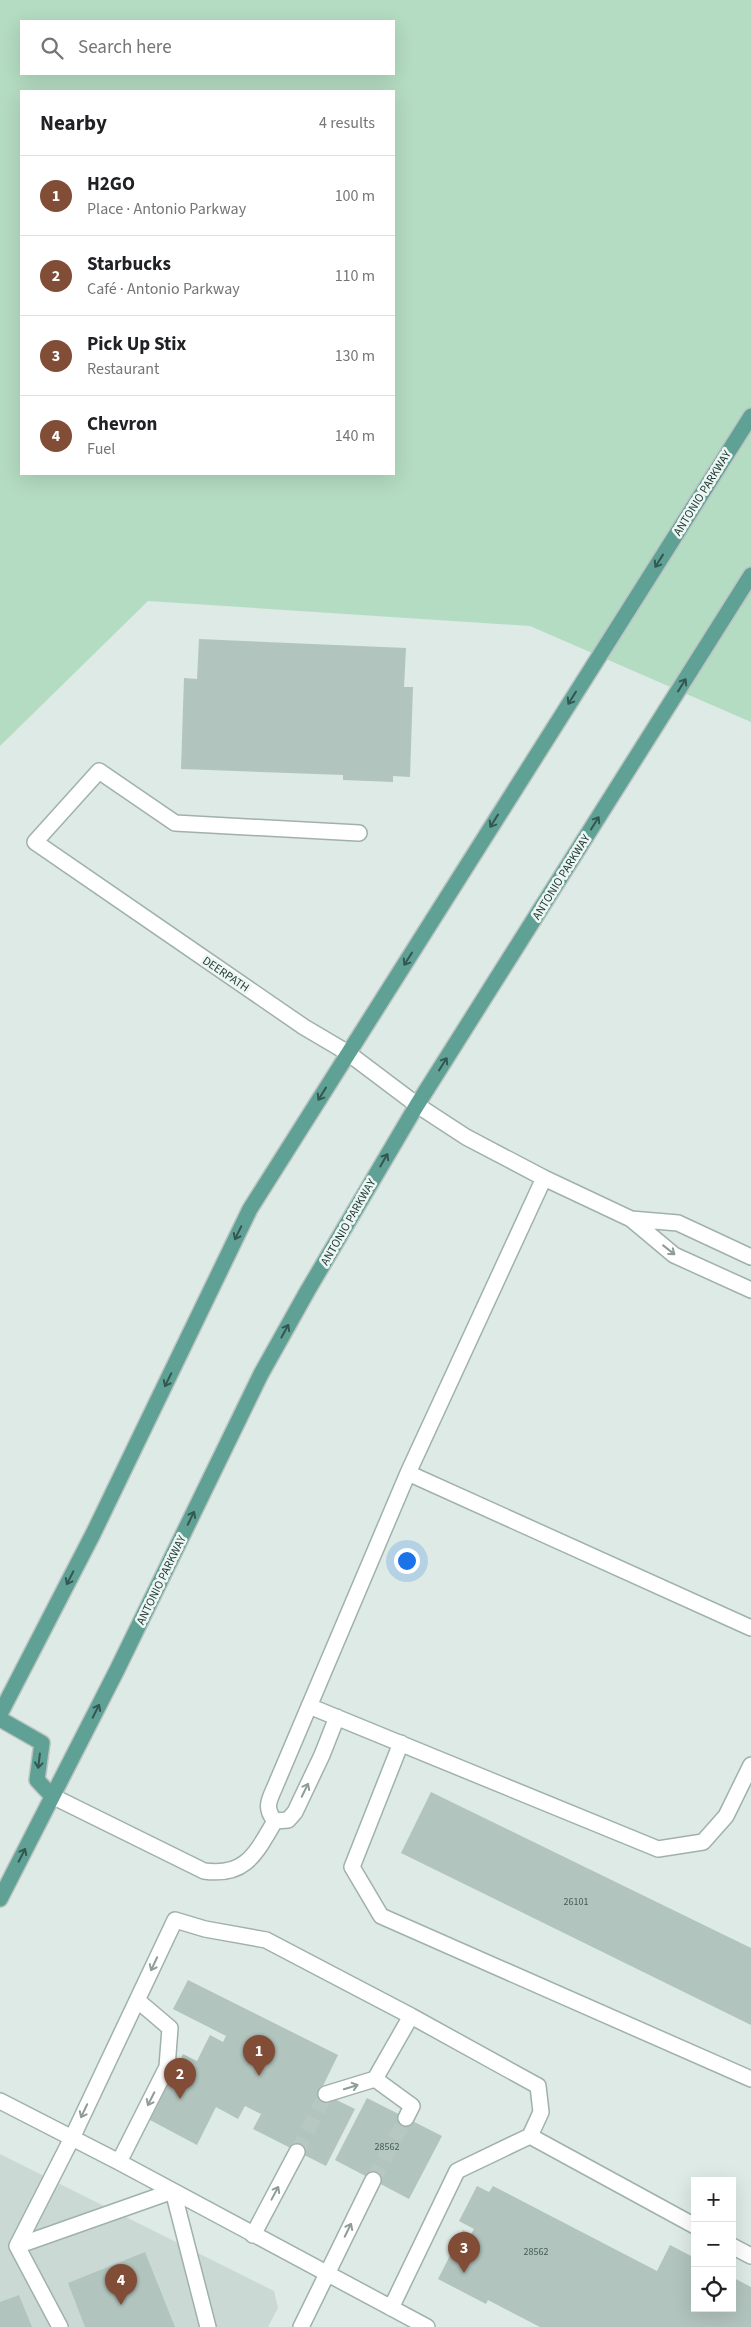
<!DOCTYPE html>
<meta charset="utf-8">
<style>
:root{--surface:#fff;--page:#f6f6f6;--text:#202124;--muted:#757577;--line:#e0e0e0;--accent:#814d36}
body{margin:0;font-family:"Source Sans 3",sans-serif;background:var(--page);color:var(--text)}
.controls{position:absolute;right:15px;bottom:15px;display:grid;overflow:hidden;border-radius:0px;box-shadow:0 5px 20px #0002}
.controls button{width:45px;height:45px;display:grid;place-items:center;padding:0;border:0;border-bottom:1px solid var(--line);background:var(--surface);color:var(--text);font:25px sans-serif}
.you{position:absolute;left:406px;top:1560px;width:18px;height:18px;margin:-12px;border:4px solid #fff;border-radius:50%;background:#1a73e8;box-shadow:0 0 0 8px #1a73e833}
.badge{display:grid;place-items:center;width:32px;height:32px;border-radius:50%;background:var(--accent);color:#fff;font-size:16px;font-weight:700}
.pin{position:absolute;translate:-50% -41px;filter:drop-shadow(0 1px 2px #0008)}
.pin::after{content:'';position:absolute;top:26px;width:18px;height:15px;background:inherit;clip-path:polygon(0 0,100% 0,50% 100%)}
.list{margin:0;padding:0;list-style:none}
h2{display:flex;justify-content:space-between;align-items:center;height:65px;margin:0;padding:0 20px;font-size:21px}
h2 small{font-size:16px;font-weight:400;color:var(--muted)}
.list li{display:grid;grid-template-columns:32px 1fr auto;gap:15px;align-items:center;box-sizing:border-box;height:80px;padding:0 20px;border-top:1px solid var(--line)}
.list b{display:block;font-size:19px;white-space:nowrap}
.list p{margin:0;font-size:16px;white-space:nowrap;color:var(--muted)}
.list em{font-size:16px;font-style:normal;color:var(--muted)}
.icon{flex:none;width:28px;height:28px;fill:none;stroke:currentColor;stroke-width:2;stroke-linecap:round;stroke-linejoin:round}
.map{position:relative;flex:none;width:751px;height:2327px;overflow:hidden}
.search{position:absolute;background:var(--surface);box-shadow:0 5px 20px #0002;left:20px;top:20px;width:375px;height:55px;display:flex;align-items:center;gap:12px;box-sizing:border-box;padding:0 18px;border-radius:0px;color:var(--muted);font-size:19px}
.panel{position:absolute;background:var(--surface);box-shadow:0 5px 20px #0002;left:20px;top:90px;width:375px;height:385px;border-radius:0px}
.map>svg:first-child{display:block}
.built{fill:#cbd9d4}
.green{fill:#b4dcc2;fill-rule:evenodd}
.building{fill:#b2c4be}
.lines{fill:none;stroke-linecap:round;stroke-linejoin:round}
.minor-tunnel{stroke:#b7c7c2;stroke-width:15;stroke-dasharray:15 8;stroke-linecap:butt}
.minor-casing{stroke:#a0b1ac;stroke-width:18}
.major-casing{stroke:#bcc4c2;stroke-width:18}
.minor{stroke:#fff;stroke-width:15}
.major{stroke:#5fa195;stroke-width:15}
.oneway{stroke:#325851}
.oneway2{stroke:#8e9c9a}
.labels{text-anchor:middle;stroke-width:5;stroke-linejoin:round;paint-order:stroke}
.number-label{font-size:10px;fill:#435c56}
.street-label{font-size:12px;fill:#1e3934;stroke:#edf6f2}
</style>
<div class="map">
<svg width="751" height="2327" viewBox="0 0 751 2327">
<rect width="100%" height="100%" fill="#ddeae5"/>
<path class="built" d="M0 2154 274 2291 278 2308 268 2327H0Z"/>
<path class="green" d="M0 0H751V722L530 626 148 601 0 746ZM21 21H394V74H21ZM21 91H394V474H21Z"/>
<path class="building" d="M199 639 406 648 404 687H413L410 777 393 776V782L343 780V775L181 769 184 678 197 679Z
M431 1792 751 1948V2025L401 1853Z
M188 1980 338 2055 320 2092 355 2109 326 2166 253 2129 261 2114 245 2106 238 2119 216 2107 197 2145 150 2120 183 2054 197 2061 210 2035 223 2042 226 2036 173 2009Z
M367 2098 442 2136 409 2199 335 2160Z
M477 2186 489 2192 493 2186 657 2271 670 2245 695 2258V2308H732V2277L751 2287V2327H540L488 2300 486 2304 438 2279 463 2230 471 2234 474 2229 459 2221Z
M145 2252 175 2327H85L68 2283Z
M19 2295 32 2327H0V2302Z"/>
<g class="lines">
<path class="minor-tunnel" d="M297 2152 326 2094
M373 2180 406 2118"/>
<g class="minor-casing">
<path id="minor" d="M359 833 175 823 99 771 35 842 304 1027 348 1053 417 1105 466 1137 544 1178 631 1219 674 1255 751 1290
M631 1219 678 1223 751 1257
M408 1473 751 1628
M309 1706 658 1849 703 1842 726 1816 751 1765
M401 1743 352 1867 381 1916 751 2079
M52 1796 204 1871C246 1877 256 1853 275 1821
M275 1821C265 1809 268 1802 274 1789L408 1473 544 1178
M275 1821 288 1820 295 1812 322 1755 337 1717
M326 2094 375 2079
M0 2101 119 2162 427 2327
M406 2118 412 2106 375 2079 411 2016 538 2086 541 2112 530 2136
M119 2162 167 2067 170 2028 137 2000
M253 2235 297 2152
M17 2246 173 2191 208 2327
M732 2246 751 2256
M391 2308 457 2171 530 2136 695 2226
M60 2327 17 2246 72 2138 175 1920 205 1929 266 1940 411 2016
M301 2327 373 2180"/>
</g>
<g class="major-casing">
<path id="major" d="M0 1714 93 1534 250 1209 751 416
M0 1719 42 1743 37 1780 52 1796
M0 1899 117 1670 261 1374 308 1290 417 1105 751 575"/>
</g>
<use href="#minor" class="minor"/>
<use href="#major" class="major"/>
</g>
<defs><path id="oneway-shaft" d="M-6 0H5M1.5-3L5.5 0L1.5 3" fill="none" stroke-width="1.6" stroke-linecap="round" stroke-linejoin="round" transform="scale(1.25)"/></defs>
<g class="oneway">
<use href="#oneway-shaft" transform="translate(659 561) rotate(122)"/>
<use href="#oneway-shaft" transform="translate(682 685) rotate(-58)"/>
<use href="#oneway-shaft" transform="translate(572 698) rotate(122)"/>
<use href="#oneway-shaft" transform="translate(494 821) rotate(122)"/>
<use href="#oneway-shaft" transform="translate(595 823) rotate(-58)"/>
<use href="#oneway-shaft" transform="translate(408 959) rotate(122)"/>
<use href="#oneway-shaft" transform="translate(443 1064) rotate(-58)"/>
<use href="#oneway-shaft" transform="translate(322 1094) rotate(122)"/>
<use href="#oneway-shaft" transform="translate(384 1160) rotate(-60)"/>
<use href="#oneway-shaft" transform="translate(238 1233) rotate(116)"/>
<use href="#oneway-shaft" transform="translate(285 1331) rotate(-61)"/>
<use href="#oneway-shaft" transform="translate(168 1380) rotate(116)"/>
<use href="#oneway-shaft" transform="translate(191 1518) rotate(-64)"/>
<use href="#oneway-shaft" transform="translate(70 1578) rotate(117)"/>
<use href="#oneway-shaft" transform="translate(96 1711) rotate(-63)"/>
<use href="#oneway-shaft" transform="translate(39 1761) rotate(97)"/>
<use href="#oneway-shaft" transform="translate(22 1855) rotate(-63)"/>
</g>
<g class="oneway2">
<use href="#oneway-shaft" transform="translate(669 1250) rotate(38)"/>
<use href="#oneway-shaft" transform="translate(305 1790) rotate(-64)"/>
<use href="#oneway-shaft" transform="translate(154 1964) rotate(115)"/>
<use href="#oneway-shaft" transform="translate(351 2087) rotate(-17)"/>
<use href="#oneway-shaft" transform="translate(151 2099) rotate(117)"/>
<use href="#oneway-shaft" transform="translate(84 2111) rotate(115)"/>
<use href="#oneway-shaft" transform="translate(275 2193) rotate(-62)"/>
<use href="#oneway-shaft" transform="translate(348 2230) rotate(-64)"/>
</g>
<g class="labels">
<g class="number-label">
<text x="576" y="1905">26101</text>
<text x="387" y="2150">28562</text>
<text x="536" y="2255">28562</text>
</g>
<g class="street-label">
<text transform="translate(702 493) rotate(-58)" y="4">ANTONIO PARKWAY</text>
<text transform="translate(561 877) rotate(-58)" y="4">ANTONIO PARKWAY</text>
<text transform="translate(226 974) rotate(34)" y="4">DEERPATH</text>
<text transform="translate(348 1222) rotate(-60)" y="4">ANTONIO PARKWAY</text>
<text transform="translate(161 1580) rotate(-64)" y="4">ANTONIO PARKWAY</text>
</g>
</g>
</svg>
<div class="controls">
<button>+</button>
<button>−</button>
<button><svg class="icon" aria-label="locate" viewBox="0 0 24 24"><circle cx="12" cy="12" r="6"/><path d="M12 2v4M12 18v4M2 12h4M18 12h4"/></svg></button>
</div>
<div class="you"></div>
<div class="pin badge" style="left:259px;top:2076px">1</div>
<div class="pin badge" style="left:180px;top:2099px">2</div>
<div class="pin badge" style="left:464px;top:2273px">3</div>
<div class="pin badge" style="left:121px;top:2305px">4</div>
<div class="search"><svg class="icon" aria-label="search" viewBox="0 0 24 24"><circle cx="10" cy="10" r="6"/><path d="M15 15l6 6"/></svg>Search here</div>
<section class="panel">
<h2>Nearby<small>4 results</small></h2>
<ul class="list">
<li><span class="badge">1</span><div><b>H2GO</b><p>Place · Antonio Parkway</p></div><em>100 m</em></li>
<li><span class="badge">2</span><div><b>Starbucks</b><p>Café · Antonio Parkway</p></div><em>110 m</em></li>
<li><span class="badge">3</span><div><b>Pick Up Stix</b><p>Restaurant</p></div><em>130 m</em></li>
<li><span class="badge">4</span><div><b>Chevron</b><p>Fuel</p></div><em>140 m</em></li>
</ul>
</section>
</div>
